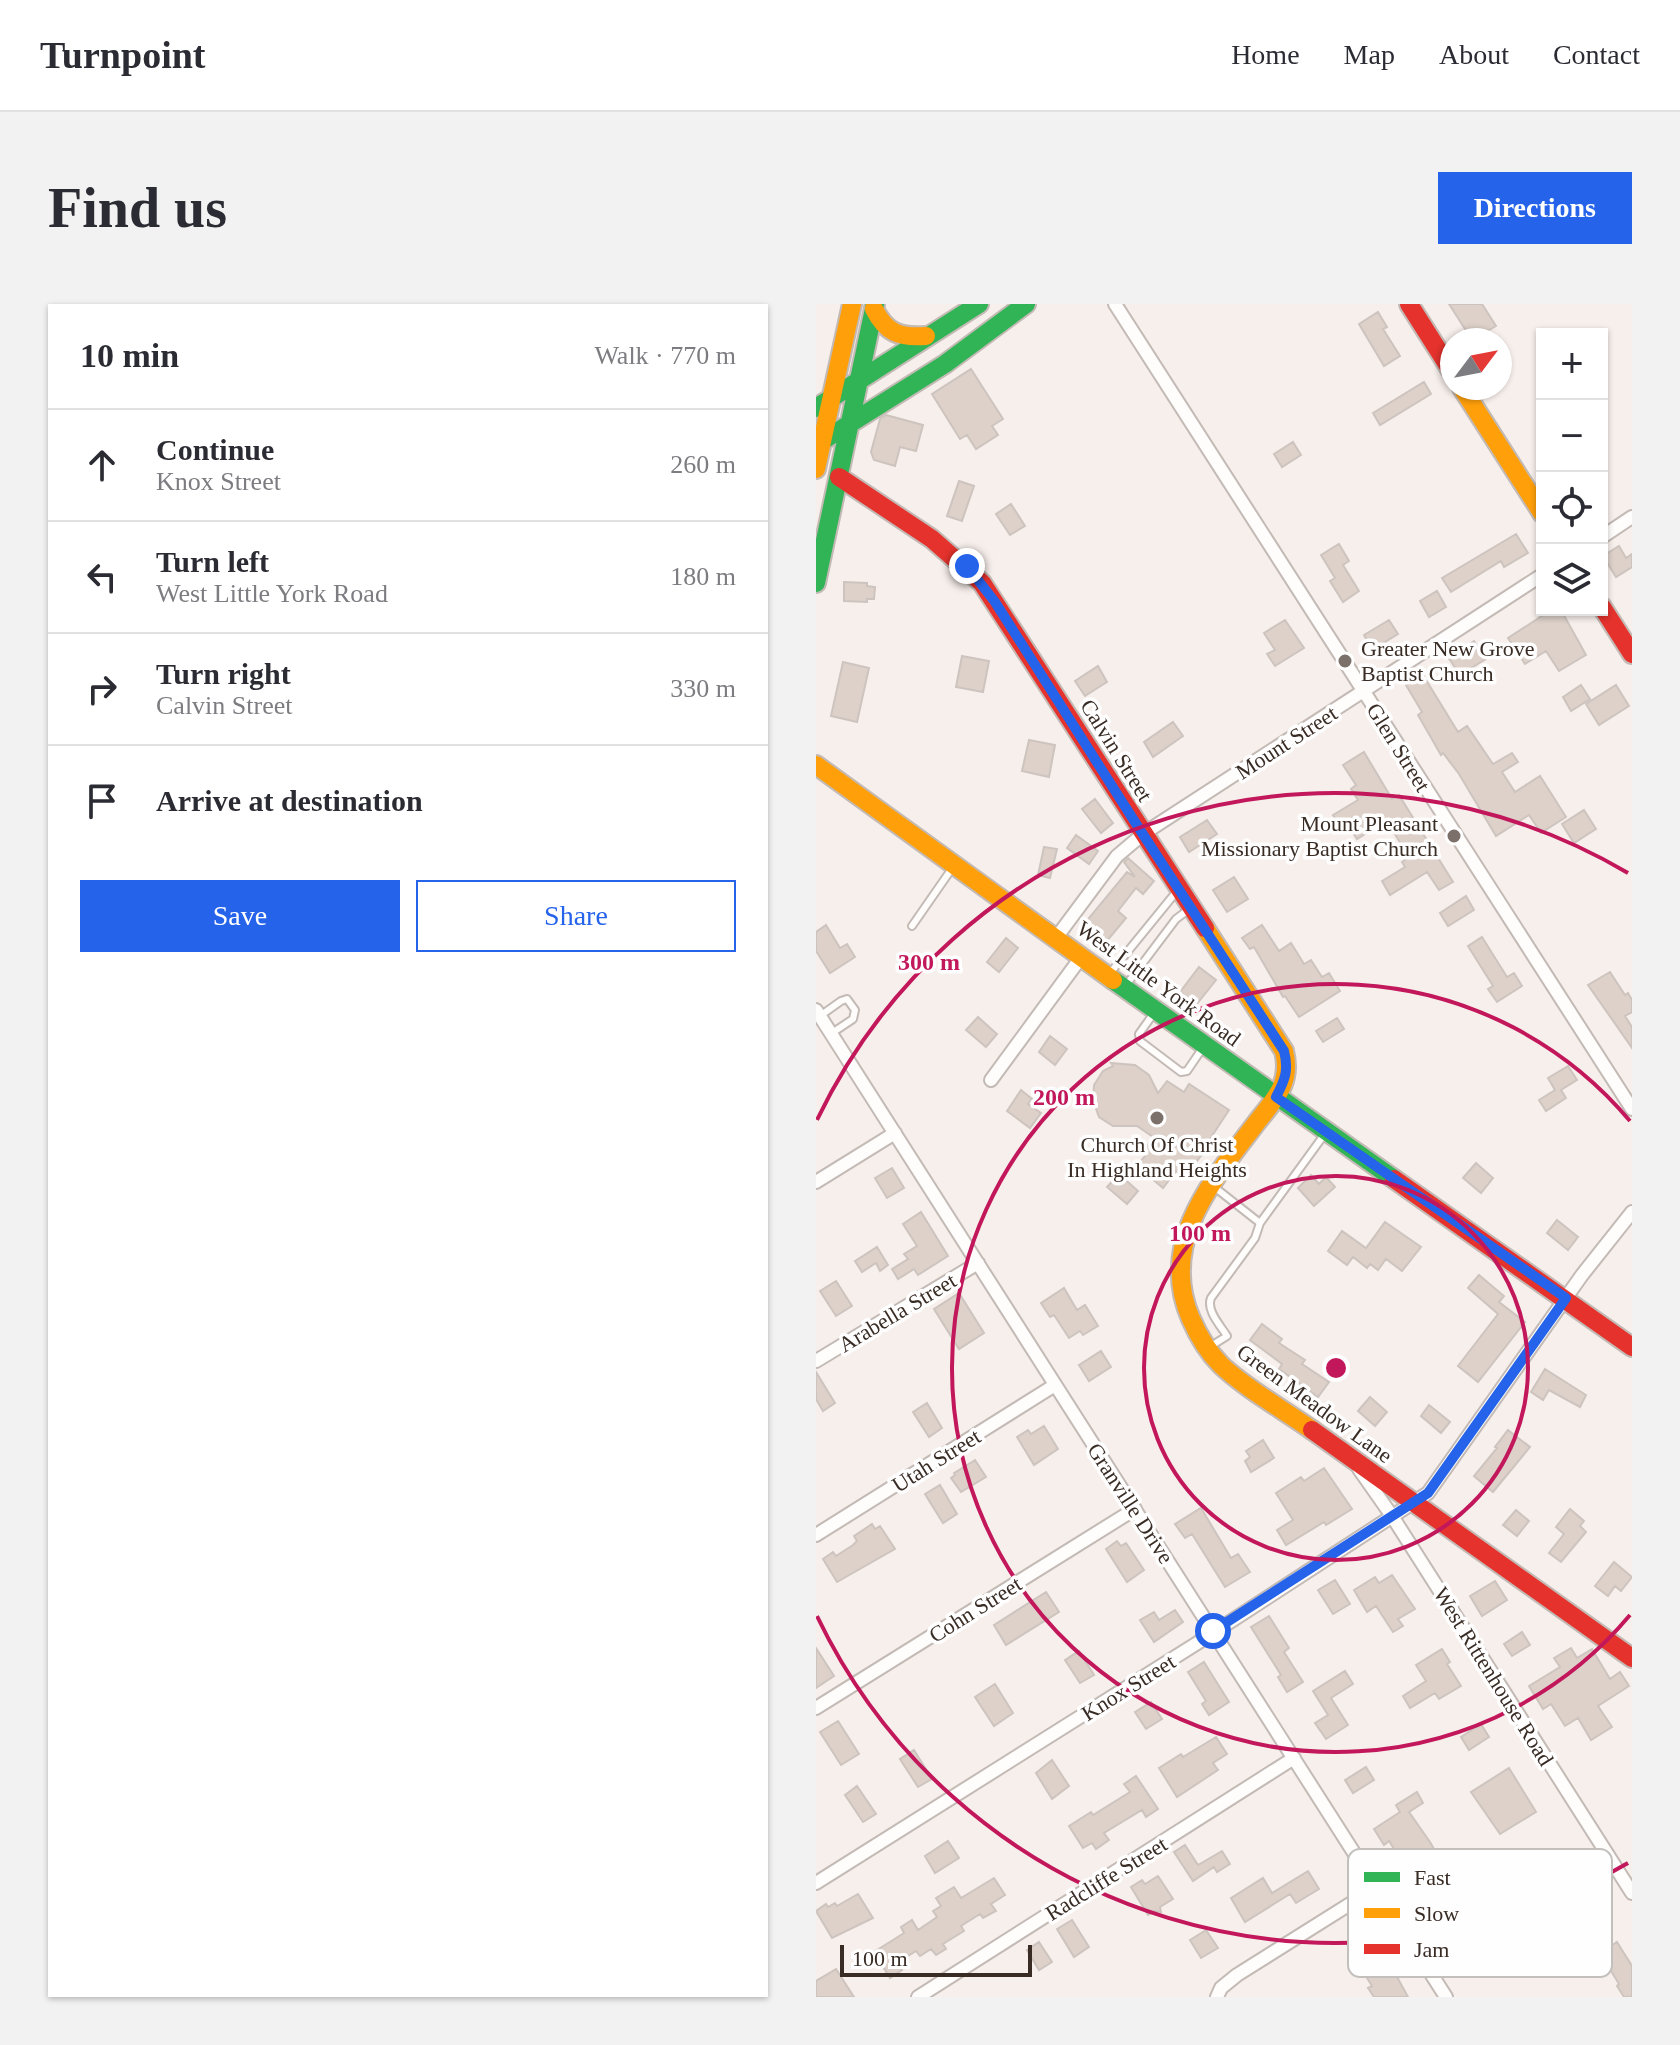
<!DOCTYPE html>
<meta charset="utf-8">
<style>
:root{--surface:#fff;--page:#f2f2f3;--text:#2b2b33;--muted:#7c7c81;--line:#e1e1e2;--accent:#2563eb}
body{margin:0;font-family:"Times New Roman",serif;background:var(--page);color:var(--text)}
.controls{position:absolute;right:24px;top:24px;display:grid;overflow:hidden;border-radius:0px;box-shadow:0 2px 6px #0004}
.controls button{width:72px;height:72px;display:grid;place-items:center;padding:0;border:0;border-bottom:2px solid var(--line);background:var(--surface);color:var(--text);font:40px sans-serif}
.compass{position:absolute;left:624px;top:24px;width:72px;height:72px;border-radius:50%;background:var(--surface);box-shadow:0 2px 6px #0004;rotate:58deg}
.scale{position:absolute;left:24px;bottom:20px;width:192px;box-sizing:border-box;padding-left:8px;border:4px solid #392c25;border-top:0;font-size:22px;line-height:28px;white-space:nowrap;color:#392c25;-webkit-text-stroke:6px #fefefe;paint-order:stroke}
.stop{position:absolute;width:24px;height:24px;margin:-18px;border:6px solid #2563eb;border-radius:50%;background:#fff}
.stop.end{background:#2563eb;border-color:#fff;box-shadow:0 2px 8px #0008}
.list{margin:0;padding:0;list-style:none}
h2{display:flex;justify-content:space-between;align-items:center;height:104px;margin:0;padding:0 32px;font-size:34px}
h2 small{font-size:26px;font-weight:400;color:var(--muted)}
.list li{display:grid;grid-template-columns:52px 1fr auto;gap:24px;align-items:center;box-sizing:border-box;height:112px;padding:0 32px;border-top:2px solid var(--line)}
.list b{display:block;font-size:30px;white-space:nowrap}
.list p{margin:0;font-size:26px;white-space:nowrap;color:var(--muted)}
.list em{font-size:26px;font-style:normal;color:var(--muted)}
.actions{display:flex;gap:16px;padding:24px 32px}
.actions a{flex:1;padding:18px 0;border:2px solid var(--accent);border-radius:0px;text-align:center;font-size:28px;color:var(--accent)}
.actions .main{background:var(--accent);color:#fff}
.icon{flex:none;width:44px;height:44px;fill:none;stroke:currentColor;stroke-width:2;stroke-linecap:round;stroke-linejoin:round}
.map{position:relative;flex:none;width:816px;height:1693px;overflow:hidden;border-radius:0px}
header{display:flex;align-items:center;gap:48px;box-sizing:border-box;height:112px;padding:0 40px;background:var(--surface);border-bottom:2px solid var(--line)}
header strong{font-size:38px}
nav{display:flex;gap:44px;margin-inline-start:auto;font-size:28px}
.intro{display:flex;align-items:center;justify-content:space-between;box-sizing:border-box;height:192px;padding:0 48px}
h1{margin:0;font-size:56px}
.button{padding:20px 36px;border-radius:0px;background:var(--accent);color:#fff;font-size:28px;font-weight:700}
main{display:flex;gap:48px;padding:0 48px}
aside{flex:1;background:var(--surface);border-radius:0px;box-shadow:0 2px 6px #0004}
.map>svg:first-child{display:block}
.building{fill:#ddd1c9;stroke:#cec4bf;stroke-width:2}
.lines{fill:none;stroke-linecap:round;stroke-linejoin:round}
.lane-casing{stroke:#c3bab5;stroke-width:10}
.street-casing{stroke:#c3bab5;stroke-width:16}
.fast-casing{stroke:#c3bab5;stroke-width:22}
.slow-casing{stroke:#c3bab5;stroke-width:22}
.jam-casing{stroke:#c3bab5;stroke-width:22}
.lane{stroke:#fefdfc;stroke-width:6}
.street{stroke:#fefdfc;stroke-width:12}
.fast{stroke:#30b455;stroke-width:18}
.slow{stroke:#ff9f0a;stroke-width:18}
.jam{stroke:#e5322d;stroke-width:18}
.route{stroke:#2563eb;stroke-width:10}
.ring{fill:none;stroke:#c2185b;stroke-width:4}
.poi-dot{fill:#7c706a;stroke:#fefefe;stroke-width:3}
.labels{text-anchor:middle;stroke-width:7;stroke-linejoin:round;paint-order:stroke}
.poi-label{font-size:22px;fill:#392c25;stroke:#fefefe;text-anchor:start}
.street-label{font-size:22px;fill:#392c25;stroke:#fefefe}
.key{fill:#fefefe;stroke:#c3bfbd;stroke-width:2}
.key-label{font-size:22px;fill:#392c25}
.centre{fill:#c2185b;stroke:#fefefe;stroke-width:4}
.ring-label{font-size:24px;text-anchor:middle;font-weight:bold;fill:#c2185b;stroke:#fefefe;stroke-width:7;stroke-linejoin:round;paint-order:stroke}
</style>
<header>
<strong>Turnpoint</strong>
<nav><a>Home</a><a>Map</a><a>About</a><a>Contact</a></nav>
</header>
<div class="intro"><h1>Find us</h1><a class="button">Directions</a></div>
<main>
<aside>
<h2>10 min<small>Walk · 770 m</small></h2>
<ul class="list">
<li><svg class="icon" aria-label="ahead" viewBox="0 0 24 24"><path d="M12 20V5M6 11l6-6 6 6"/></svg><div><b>Continue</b><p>Knox Street</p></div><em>260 m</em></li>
<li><svg class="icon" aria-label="left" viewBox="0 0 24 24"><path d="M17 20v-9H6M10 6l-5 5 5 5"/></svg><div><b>Turn left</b><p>West Little York Road</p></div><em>180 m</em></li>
<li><svg class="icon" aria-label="right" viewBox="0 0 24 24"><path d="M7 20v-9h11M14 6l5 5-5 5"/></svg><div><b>Turn right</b><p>Calvin Street</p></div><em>330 m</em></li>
<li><svg class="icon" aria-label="arrive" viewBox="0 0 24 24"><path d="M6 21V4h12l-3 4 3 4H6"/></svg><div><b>Arrive at destination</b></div></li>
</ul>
<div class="actions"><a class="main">Save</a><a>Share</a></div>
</aside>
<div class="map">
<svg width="816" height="1693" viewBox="0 0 816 1693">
<rect width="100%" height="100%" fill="#f7efeb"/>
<path class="building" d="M633 0H666L680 22 656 36Z
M562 8 571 23 567 25 584 52 568 62 543 20Z
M155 65 187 115 176 122 182 131 160 145 151 131 144 135 116 90Z
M608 78 615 90 564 121 557 109Z
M70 111 107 121 100 147 84 143 79 162 58 156 55 148 64 115Z
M477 138 485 151 466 163 458 150Z
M143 177 158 182 146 217 131 212Z
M195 200 209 222 194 231 180 210Z
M700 230 712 249 688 263 685 257 635 288 626 274Z
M523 240 533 257 527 261 543 287 527 298 514 277 519 274 505 251Z
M803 242 810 254 816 250V263L800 273 787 252Z
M28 278 51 279V282L59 283 58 295H51V298L28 297Z
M621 287 630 303 613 313 604 297Z
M735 306H745L770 351 743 367 730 347 709 360 692 334Z
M469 316 488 344 459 362 451 350 459 346 448 329Z
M573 316 582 330 556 346 548 331Z
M658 337 670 355 644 371 632 353Z
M146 352 173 357 167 388 140 383Z
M27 358 53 364 41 418 15 412Z
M282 362 291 378 269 392 259 377Z
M607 371 642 428 651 422 677 460 696 449 702 458 686 468 699 488 724 472 750 513 725 529 713 511 680 532 643 470 627 449 625 451 602 411 606 408 590 381Z
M765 381 774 395 755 407 747 393Z
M800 381 813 402 783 421 770 400Z
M357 418 367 432 337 453 328 438Z
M213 436 239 441 233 473 206 467Z
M548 448 576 495 583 491 637 578 623 586 611 568 574 591 566 577 589 563 586 558 593 553 572 519 568 518 541 535 529 516 522 520 517 511 542 496 535 485 540 481 527 461Z
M279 495 297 519 285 529 266 505Z
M768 506 780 525 758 539 746 520Z
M391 516 401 530 373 548 364 533Z
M260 531 282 547 273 560 251 544Z
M228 543 241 545 234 574 222 571Z
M312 554 338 577 327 590 320 584 302 607 310 614 290 638 268 620 311 568 319 573 308 558Z
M418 573 432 595 411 608 397 586Z
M650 592 658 606 632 622 624 609Z
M10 621 24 644 31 640 39 653 14 669 0 647V628Z
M446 621 463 647 475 639 488 660 495 656 506 673 513 669 524 687 483 713 469 692 467 693 438 643 434 645 426 634Z
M666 633 691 673 698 669 706 682 681 698 672 685 677 682 652 642Z
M190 634 202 644 183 668 171 658Z
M383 663 400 676 381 700 364 688Z
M794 668 809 691 812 689 816 696V708L809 712 816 723V744L772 681Z
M162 713 181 730 170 743 150 726Z
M521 714 528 725 507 738 500 727Z
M234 732 251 745 239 761 223 748Z
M295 759 319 761 333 771 342 789 351 777 368 788 373 780 413 806 394 835 396 837 369 873 360 867 347 884 321 862 332 848 329 846 337 833 321 822H297L283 813 277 796 278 781 287 767 297 762Z
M752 762 761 776 745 786 750 794 730 807 723 796 739 786 732 774Z
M205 786 216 795 212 800 225 809 214 824 191 807Z
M660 859 677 874 665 889 647 874Z
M76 864 88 884 71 894 59 874Z
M303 870 322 887 311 900 291 883Z
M495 871 503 880 510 873 519 883 498 902 482 884Z
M105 908 132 952 102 971 98 965 82 975 76 965 92 955 88 950 101 942 87 920Z
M741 916 762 933 752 946 731 929Z
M569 918 605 943 586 967 570 955 562 966 554 960 551 964 537 953 531 961 512 947 526 927 550 944Z
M61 943 72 961 64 967 60 959 46 968 39 957Z
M663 971 688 992 683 998 709 1018 662 1078 642 1062 682 1010 652 984Z
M20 977 36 1002 20 1012 4 987Z
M248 984 261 1006 269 1001 282 1022 267 1031 264 1027 253 1034 238 1011 234 1013 225 999Z
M143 989 168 1029 143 1045 118 1005Z
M446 1020 466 1035 463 1039 489 1056 486 1060 513 1078 502 1093 463 1065 466 1060 434 1036Z
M285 1047 295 1063 273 1077 263 1061Z
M729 1065 770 1091 764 1103 733 1086 727 1096 715 1088Z
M0 1068 19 1099 7 1107 0 1095Z
M554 1093 571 1108 559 1122 542 1107Z
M111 1099 126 1124 113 1133 97 1108Z
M613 1101 634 1118 625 1129 605 1112Z
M228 1122 242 1145 218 1161 201 1133 212 1126 215 1130Z
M692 1126 714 1143 677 1188 658 1172 681 1144 679 1143Z
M447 1136 458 1154 435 1168 429 1157 434 1153 430 1147Z
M159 1156 170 1173 145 1188 135 1174 139 1171 138 1169Z
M508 1164 536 1205 510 1221 508 1218 470 1241 461 1226 477 1216 460 1189 485 1173 488 1177Z
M124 1181 141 1210 127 1219 109 1190Z
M385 1204 415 1254 422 1250 434 1268 409 1283 376 1230 369 1234 359 1220Z
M754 1205 768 1217 764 1222 770 1228 745 1258 733 1249 748 1230 740 1223Z
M700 1206 713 1217 701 1232 687 1221Z
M56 1220 59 1225 64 1222 79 1245 21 1278 7 1255 17 1248 20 1252 37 1241 41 1237 38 1232Z
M301 1237 305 1242 310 1239 328 1266 311 1278 290 1245Z
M798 1258 816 1273 805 1287 799 1282 792 1292 779 1282Z
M576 1271 599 1305 582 1315 587 1322 577 1328 560 1302 551 1308 538 1286 559 1273 563 1279Z
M519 1276 534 1300 517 1310 502 1286Z
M679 1277 691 1296 666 1312 654 1292Z
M230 1288 243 1308 190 1341 178 1321Z
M359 1306 367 1318 338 1338 324 1316 338 1308 343 1316Z
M453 1312 473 1344 468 1348 487 1378 471 1388 462 1373 465 1371 435 1323Z
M706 1328 714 1341 696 1352 688 1340Z
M0 1344 18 1372 0 1384Z
M755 1344 761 1354 776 1345 794 1375 804 1368 813 1382 782 1402 796 1423 775 1436 762 1414 749 1422 735 1400 727 1405 713 1382 744 1363 738 1354Z
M626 1345 634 1358 631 1360 645 1382 623 1395 619 1389 594 1404 587 1392 610 1377 600 1361Z
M263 1347 278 1371 264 1379 249 1356Z
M388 1358 413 1398 393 1411 386 1400 390 1397 372 1368Z
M529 1367 537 1380 515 1394 532 1421 510 1435 499 1419 512 1411 497 1387Z
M179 1380 197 1409 178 1422 159 1393Z
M335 1398 346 1415 330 1425 319 1408Z
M22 1417 43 1450 25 1461 4 1428Z
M665 1420 673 1433 653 1446 645 1433Z
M400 1433 411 1450 397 1459 402 1466 361 1493 343 1464 365 1450 367 1453Z
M98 1446 116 1475 102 1483 84 1455Z
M236 1456 253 1482 236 1495 220 1469Z
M550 1463 558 1476 537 1489 529 1476Z
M693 1464 720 1508 684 1530 655 1488Z
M320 1472 342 1505 330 1513 326 1506 288 1529 293 1536 280 1545 276 1539 267 1544 253 1522 275 1508 277 1511 314 1488 308 1480Z
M41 1482 60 1510 47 1518 29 1491Z
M601 1488 607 1499 593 1508 614 1538 657 1613 632 1629 622 1613 637 1604 626 1588 618 1593 612 1582 606 1586 598 1573 612 1564 601 1546 585 1556 573 1537 568 1541 558 1525 584 1508 580 1501Z
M132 1537 143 1554 119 1569 109 1552Z
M369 1541 382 1561 406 1547 414 1560 401 1568 398 1563 377 1577 358 1548Z
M492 1567 503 1585 480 1599 474 1590 429 1618 415 1594 447 1574 456 1589Z
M342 1572 357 1595 344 1603 345 1608 339 1607 332 1611 315 1583 326 1576 329 1580Z
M178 1574 189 1591 175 1600 180 1607 167 1614 164 1610 145 1622 148 1627 127 1640 130 1645 120 1651 115 1645 104 1652 100 1647 81 1659 86 1666 74 1674 58 1648 88 1629 85 1623 96 1616 102 1626 121 1613 117 1607 125 1602 120 1594 138 1583 145 1594Z
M42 1590 57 1614 16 1634 0 1607 10 1600 12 1603 19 1599 21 1602Z
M256 1616 273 1643 258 1653 241 1625Z
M390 1626 402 1644 385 1654 374 1636Z
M223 1638 236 1658 223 1666 211 1646Z
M801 1638 816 1662V1693H808L801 1682 803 1680 784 1649Z
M562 1641 573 1658 592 1693H558L552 1684 556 1682 539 1655Z
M20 1665 38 1693H0V1677Z"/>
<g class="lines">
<g class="lane-casing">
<path id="lane" d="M96 622 137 563
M295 668 361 587
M311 680 360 615 372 606
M338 709 323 730 324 737 365 768 371 767 388 742
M4 712 25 697 31 695 39 706 37 715 16 729
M397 882 444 919
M395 1042 411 1032C404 1021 390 1006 395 994L439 934 444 919 508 831"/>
</g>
<g class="street-casing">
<path id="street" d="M299 0 816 805
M786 233 816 213
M240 634 301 552 327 530 726 271
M0 706 630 1693
M175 776 266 652
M0 878 79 829
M0 1057 162 959
M543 1165 576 1212 816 1589
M0 1231 239 1081
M0 1404 319 1205
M0 1579 383 1338 612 1189 766 971 816 908
M102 1693 478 1454
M401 1693 405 1684 421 1671 561 1583"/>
</g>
<g class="fast-casing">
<path id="fast" d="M0 104 163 0
M0 141 129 60 210 0
M0 279 59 0
M297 676 578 875"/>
</g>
<g class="slow-casing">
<path id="slow" d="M58 5C70 29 84 34 110 32
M646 84 726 209
M0 165 36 0
M0 461 297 676
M389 624 468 747C476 778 460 794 441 818 398 875 341 938 375 1015 382 1031 393 1049 405 1061 429 1084 468 1106 496 1126"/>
</g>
<g class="jam-casing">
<path id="jam" d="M593 0 636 68
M23 173 116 235 166 279 389 624
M786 303 816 350
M578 875 816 1043
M496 1126 816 1354"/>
</g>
<use href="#lane" class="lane"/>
<use href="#street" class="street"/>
<use href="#fast" class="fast"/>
<use href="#slow" class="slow"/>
<use href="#jam" class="jam"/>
</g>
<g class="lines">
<path class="route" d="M151 262 179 298 317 515 468 747C473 766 469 776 460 793L750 994 612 1189 397 1327"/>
</g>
<g class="ring">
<circle cx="520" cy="1064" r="192"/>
<path d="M814 1311A384 384 0 1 1 814 817"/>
<path d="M812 1559A575 575 0 0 1 1 1312M1 816A575 575 0 0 1 812 569"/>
</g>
<g class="poi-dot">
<circle cx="529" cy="357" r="8"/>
<circle cx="638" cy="532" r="8"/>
<circle cx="341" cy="814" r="8"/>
</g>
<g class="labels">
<g class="poi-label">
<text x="545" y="352">Greater New Grove<tspan x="545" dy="25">Baptist Church</tspan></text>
<text x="622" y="527" text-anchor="end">Mount Pleasant<tspan x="622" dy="25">Missionary Baptist Church</tspan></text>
<text x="341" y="848" text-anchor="middle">Church Of Christ<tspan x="341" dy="25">In Highland Heights</tspan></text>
</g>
<g class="street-label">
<text transform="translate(470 438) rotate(-33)" y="8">Mount Street</text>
<text transform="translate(583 443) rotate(58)" y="8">Glen Street</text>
<text transform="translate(301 446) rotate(58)" y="8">Calvin Street</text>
<text transform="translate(343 679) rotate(36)" y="8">West Little York Road</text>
<text transform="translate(81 1008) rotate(-31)" y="8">Arabella Street</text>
<text transform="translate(499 1099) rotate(36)" y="8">Green Meadow Lane</text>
<text transform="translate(120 1156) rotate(-32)" y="8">Utah Street</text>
<text transform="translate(315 1199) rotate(57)" y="8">Granville Drive</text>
<text transform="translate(159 1305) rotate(-32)" y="8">Cohn Street</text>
<text transform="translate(678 1372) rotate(58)" y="8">West Rittenhouse Road</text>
<text transform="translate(312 1383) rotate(-32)" y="8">Knox Street</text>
<text transform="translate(290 1574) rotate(-32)" y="8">Radcliffe Street</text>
</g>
</g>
<rect x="532" y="1545" width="264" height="128" rx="12" class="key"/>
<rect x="548" y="1568" width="36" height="10" fill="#30b455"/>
<rect x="548" y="1604" width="36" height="10" fill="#ff9f0a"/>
<rect x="548" y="1640" width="36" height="10" fill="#e5322d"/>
<g class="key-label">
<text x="598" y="1581">Fast</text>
<text x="598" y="1617">Slow</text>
<text x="598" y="1653">Jam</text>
</g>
<circle cx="520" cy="1064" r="12" class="centre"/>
<g class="ring-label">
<text x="113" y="666">300 m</text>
<text x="248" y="801">200 m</text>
<text x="384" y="937">100 m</text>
</g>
</svg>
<div class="controls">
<button>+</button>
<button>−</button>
<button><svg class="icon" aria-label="locate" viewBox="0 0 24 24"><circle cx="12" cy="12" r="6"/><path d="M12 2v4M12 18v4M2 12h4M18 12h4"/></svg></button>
<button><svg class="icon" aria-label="layers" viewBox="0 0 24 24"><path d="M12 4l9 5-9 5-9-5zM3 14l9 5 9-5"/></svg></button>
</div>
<svg class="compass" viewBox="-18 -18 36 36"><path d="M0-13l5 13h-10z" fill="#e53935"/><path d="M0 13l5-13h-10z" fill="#7c7c81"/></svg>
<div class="scale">100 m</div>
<div class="stop" style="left:397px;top:1327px"></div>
<div class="stop end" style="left:151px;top:262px"></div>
</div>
</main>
